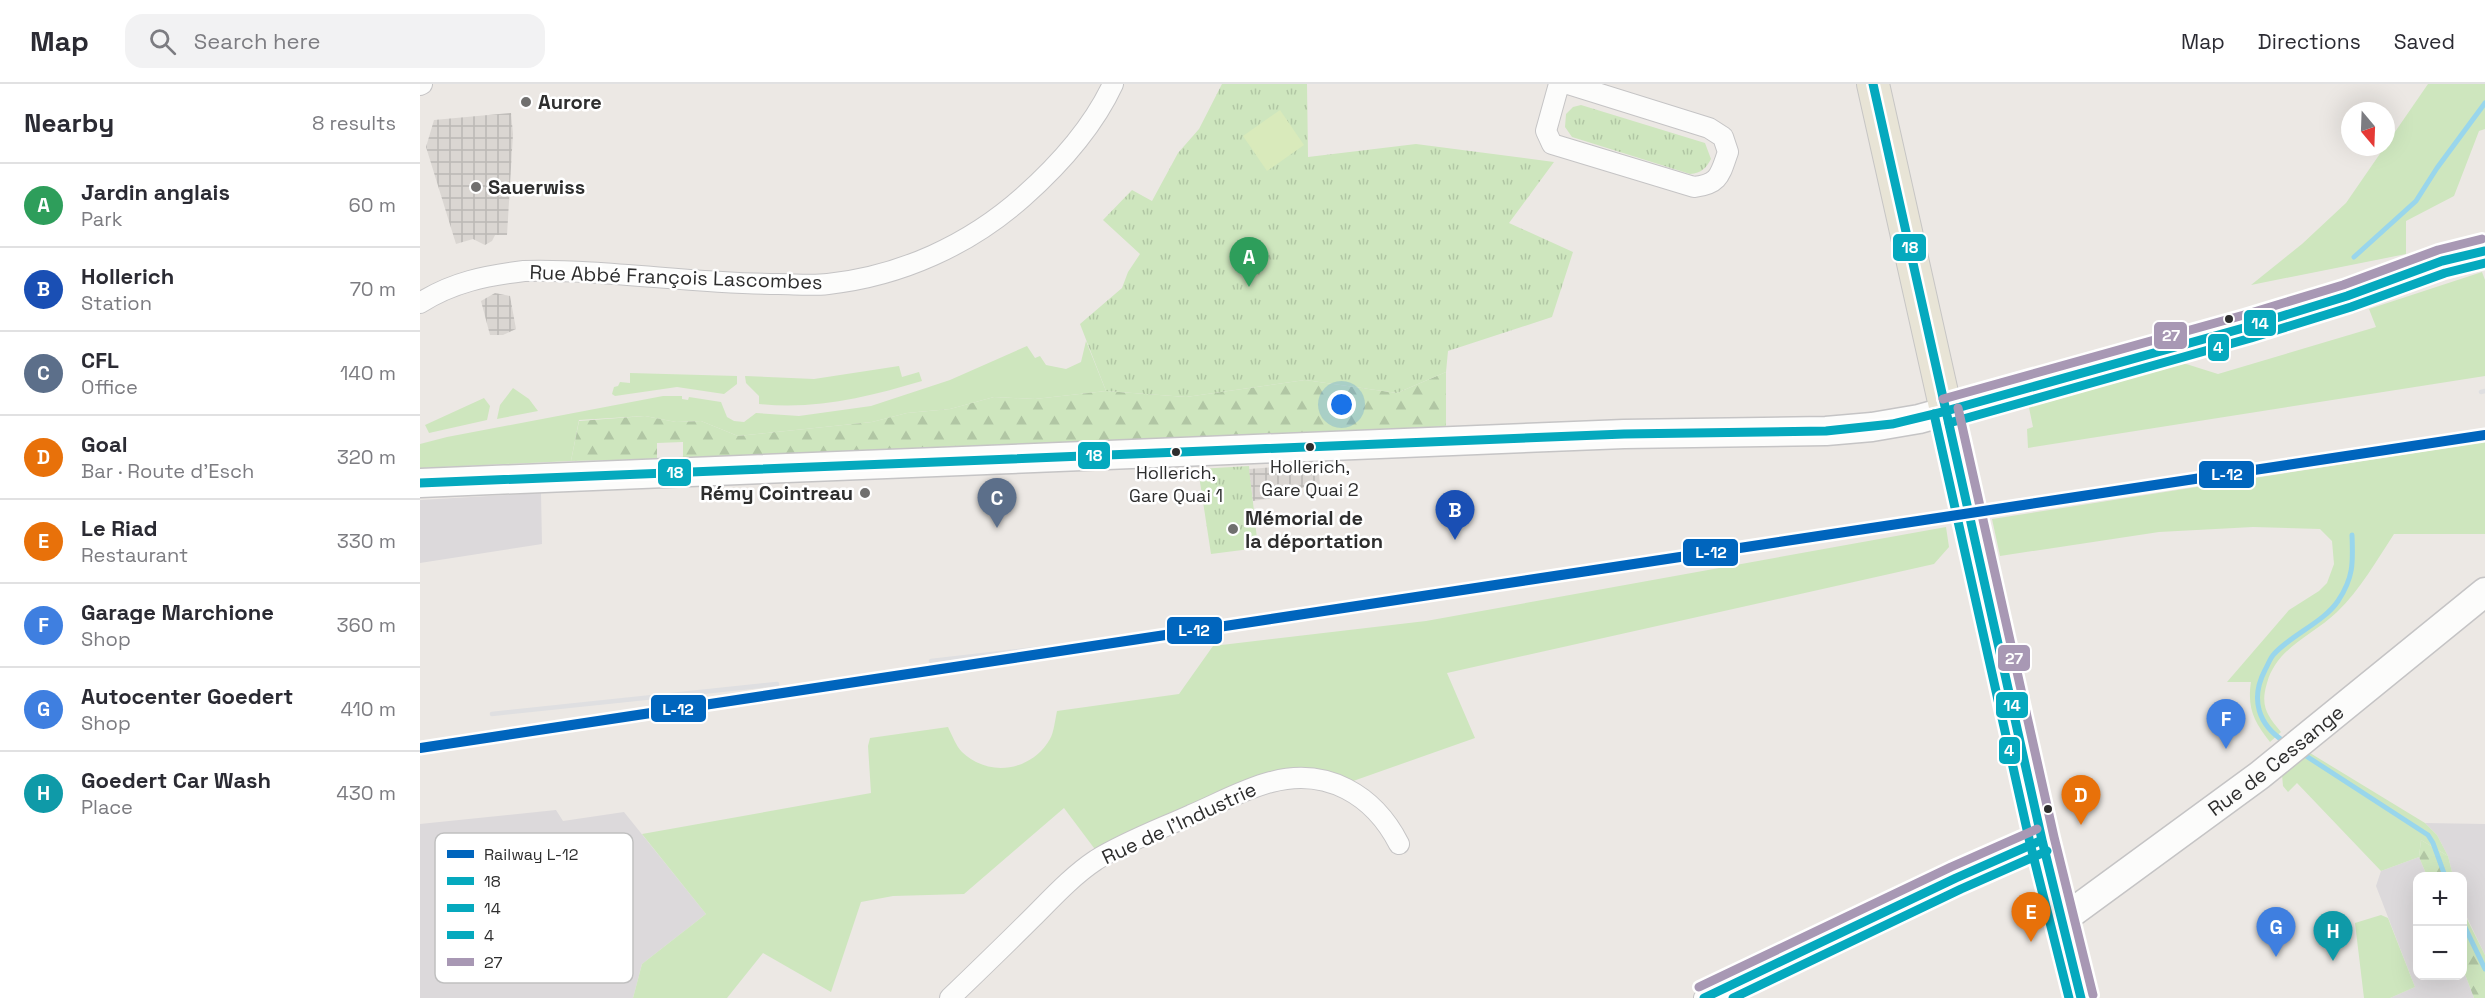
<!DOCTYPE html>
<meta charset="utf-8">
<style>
:root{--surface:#fff;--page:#f2f2f3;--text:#2b2b33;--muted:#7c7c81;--line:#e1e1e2;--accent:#111827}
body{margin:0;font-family:"Space Grotesk",sans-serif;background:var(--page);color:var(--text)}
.controls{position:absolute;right:18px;bottom:18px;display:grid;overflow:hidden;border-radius:12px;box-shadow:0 6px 24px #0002}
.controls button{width:54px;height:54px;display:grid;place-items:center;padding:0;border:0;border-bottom:2px solid var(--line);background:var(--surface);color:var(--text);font:30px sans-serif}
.compass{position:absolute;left:1921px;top:18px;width:54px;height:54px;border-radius:50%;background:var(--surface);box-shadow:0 6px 24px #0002;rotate:161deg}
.you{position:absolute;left:922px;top:321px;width:21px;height:21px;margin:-15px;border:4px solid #fff;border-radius:50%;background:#1a73e8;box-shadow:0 0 0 9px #1a73e833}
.badge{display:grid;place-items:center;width:39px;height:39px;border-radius:50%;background:var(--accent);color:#fff;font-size:20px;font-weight:700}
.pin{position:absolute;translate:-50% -50px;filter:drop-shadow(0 2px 3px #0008)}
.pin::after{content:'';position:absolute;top:32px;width:21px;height:18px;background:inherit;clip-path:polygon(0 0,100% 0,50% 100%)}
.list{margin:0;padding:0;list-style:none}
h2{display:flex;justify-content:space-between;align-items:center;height:78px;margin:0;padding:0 24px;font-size:26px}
h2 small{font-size:20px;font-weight:400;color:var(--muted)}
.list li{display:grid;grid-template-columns:39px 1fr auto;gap:18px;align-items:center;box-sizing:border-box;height:84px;padding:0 24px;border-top:2px solid var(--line)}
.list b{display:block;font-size:22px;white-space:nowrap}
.list p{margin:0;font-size:20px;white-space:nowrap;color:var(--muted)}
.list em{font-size:20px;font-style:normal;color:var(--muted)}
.icon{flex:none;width:33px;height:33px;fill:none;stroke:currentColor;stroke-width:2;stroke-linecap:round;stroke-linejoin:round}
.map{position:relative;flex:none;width:2065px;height:914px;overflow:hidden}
header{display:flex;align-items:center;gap:36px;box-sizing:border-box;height:84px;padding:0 30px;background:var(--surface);border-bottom:2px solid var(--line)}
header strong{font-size:28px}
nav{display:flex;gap:33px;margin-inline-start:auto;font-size:21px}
.search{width:420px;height:54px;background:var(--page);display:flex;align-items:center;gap:15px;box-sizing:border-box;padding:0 21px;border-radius:18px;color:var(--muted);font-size:22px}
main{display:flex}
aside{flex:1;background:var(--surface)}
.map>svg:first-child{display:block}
.industrial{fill:#dcd9db}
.grass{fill:#cee6be}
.forest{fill:url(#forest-firs)}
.park{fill:url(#park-tufts)}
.pitch{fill:#d9eabb}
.plaza{fill:url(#plaza-grid)}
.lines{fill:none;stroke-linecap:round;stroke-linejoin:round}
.stream{stroke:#99d6ec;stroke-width:5}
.street-casing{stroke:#c5c4c5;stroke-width:22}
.secondary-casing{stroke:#c5c4c5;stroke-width:31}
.primary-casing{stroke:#c6c5c4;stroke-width:34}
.street{stroke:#fcfcfb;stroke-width:20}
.secondary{stroke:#fcfcfb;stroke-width:28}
.primary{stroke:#e8e4d6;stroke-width:32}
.rail{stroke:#dfdfe1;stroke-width:4.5}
.bus-1-casing{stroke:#fff;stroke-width:14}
.bus-2-casing{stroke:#fff;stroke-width:14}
.bus-3-casing{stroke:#fff;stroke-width:14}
.bus-4-casing{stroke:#fff;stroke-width:14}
.bus-1{stroke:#05a9be;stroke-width:9}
.bus-2{stroke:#05a9be;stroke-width:9}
.bus-3{stroke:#05a9be;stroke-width:9}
.bus-4{stroke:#a898b4;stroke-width:9}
.rail-1-casing{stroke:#fff;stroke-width:15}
.rail-1{stroke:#0065bd;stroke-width:10}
.poi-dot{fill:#706f6e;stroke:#fff;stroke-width:2}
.bus-dot{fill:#2e2e2e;stroke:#fff;stroke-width:2}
.labels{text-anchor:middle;stroke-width:5;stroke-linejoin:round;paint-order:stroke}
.bus-label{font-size:18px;fill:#2e2e2e;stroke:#fff}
.poi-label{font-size:20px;font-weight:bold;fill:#2e2e2e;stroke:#fff;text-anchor:start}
.street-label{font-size:20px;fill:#2e2e2e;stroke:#fff}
.key{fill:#fff;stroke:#c0c0c0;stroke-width:1.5}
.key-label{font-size:16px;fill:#2e2e2e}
.line-badge{stroke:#fff;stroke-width:2}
.badge-label{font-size:16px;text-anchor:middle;font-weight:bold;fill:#fff}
</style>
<header>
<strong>Map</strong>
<div class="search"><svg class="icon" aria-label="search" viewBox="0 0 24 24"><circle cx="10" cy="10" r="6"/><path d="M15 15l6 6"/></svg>Search here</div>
<nav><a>Map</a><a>Directions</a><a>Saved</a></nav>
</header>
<main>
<aside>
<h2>Nearby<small>8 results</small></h2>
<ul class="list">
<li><span class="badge" style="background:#2e9e5b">A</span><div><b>Jardin anglais</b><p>Park</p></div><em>60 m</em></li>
<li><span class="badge" style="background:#1a4fb4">B</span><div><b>Hollerich</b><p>Station</p></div><em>70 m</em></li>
<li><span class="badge" style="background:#5c6f8a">C</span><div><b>CFL</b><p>Office</p></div><em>140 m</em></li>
<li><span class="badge" style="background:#e8710a">D</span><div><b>Goal</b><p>Bar · Route d'Esch</p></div><em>320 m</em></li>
<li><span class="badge" style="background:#e8710a">E</span><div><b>Le Riad</b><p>Restaurant</p></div><em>330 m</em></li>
<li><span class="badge" style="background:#3f7fe0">F</span><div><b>Garage Marchione</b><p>Shop</p></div><em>360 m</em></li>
<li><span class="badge" style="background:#3f7fe0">G</span><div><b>Autocenter Goedert</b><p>Shop</p></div><em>410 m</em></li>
<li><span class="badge" style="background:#0f9aa8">H</span><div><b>Goedert Car Wash</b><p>Place</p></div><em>430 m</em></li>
</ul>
</aside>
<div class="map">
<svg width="2065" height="914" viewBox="0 0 2065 914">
<defs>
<pattern id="forest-firs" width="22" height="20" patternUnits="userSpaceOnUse" patternTransform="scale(1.5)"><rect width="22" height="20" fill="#cee6be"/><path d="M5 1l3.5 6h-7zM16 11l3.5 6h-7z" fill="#b1c6a4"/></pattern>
<pattern id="park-tufts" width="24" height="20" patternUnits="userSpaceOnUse" patternTransform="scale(1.5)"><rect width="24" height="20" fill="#cee6be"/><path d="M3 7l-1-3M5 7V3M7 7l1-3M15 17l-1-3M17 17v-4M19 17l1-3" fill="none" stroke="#b1c6a4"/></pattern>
<pattern id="plaza-grid" width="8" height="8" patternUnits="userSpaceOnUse" patternTransform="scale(1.5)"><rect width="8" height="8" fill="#dad6d2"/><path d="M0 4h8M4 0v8" fill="none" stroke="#bbb8b5"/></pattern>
</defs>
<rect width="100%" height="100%" fill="#ece8e4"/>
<path class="industrial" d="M121 409 122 460 0 479V416Z
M136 726 143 737 204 728 286 830 222 880 213 914H0V740Z
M2005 739 2065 740V871L2043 825 2042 792H2033L2028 772 2017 751Z
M1999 773 2007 792H1998V892H2042L2043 885 2054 914H1970L1995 903 1956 802 1961 787Z"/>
<path class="grass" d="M2008 0H2065V45L2059 47 2034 112 1986 137V170L1831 201 1882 160 1926 119Z
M2062 188 2065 196V292L1608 364 1607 345 1613 343 1608 319 1763 279 1798 290 1956 243 1949 225Z
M666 257 686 307 615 315 574 313 530 325 487 329 452 338 318 352 281 337 256 338 225 332 159 336 151 377 0 384V360L27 353 243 312H262V315L268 316 269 313 301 318 307 333 314 337 324 338 336 329 379 332 451 322 530 296 607 262 615 274 620 272 626 281 646 285 661 278Z
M479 282 482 293 499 288 502 297C448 313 396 326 339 320V312L326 299 325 292 394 295Z
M210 289 317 292V300L304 310 257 303 195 312 192 310 194 303 198 302 200 298 210 299Z
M93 304 109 315 118 327 77 335 80 321Z
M64 314 70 322 67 336 9 349 5 341Z
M2065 358V450H1974C1957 476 1940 506 1917 528 1892 552 1857 563 1847 599 1840 622 1847 631 1861 648L1850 658C1834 638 1827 624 1831 598H1807L1869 526 1899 507 1907 499 1914 480 1912 457 1900 445 1833 443 1739 448 1580 472 1572 435Z
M1526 443 1529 463 1514 480 1027 589 1055 654 919 702 882 694 677 768 644 724 544 810 473 812 441 818 411 908 343 869 307 914H213L222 880 286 830 222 750 451 709 448 662 450 654 528 643C532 651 536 662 542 668 569 694 612 687 630 655 634 648 635 636 637 627L759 610 793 562 1006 537Z
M1890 669 2005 739 2017 751 2028 772 2001 756 1999 773 1961 787 1877 699 1868 708 1863 702 1862 691Z
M2042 825 2065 871V885L2043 837Z
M1961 831 1968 834 1995 903 1970 914H1944L1935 839Z"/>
<path class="forest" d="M1026 288V347L263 374V358L237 359V375L151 377 159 337 225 332 256 338 281 337 318 352 452 338 487 329 530 325 574 313 615 315 686 307 766 313 885 296 977 309Z
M2001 756 2028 772 2033 792H2007L1999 773Z
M2043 837 2065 885V914H2054L2043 885Z"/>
<path class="park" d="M802 0H887L888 73 996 60 1134 78 1089 139 1153 168 1132 233 1028 267 1026 288 977 309 885 296 766 313 686 307 660 240 702 204 708 188 720 170 683 136 712 106 732 117 758 69 779 45Z
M1161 21 1285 59 1291 75C1286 84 1282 89 1270 90L1152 53 1145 43 1146 30 1153 23Z
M829 382 838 464 791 470 778 385Z"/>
<path class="pitch" d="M860 26 884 61 847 87 823 52Z"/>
<path class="plaza" d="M91 29 93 50 87 151H75L72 157 65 161 53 155 36 160 6 63 14 36Z
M75 209 90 212 96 245 83 251H70L61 217Z
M898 380 900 401 853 408V414L833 417 829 385Z"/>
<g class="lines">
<path class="stream" d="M1934 173 1996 117 2017 84 2065 19
M1865 658C1838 641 1830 615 1845 586 1848 581 1850 574 1854 570 1871 551 1904 538 1918 517 1934 493 1933 478 1932 451
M1880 668 2008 751 2013 759 2025 792
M2042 837 2065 885"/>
<g class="street-casing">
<path id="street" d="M1139 0 1126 47 1132 60 1274 103C1300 100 1300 90 1308 68L1303 53 1289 44 1148 0
M0 1 2 0
M0 219C33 198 65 192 104 187 188 185 273 200 358 200 374 200 391 202 408 200 481 192 549 161 603 113 639 81 673 43 693 0
M530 914C557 888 585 861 612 834 632 814 652 792 676 776 705 758 740 745 771 731 797 720 824 705 851 698 907 683 954 711 979 760
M1284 914C1398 865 1506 803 1622 756"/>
</g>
<g class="secondary-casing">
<g id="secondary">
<path d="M0 399 1204 350 1406 347 1452 343 1499 335 1827 243 1927 212 2022 177 2065 167"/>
<path id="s1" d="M1642 836 1840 691 2065 508"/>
</g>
</g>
<g class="primary-casing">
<path id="primary" d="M1453 0 1622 756 1661 914"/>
</g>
<use href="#street" class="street"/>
<use href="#secondary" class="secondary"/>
<use href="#primary" class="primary"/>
<path class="rail" d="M2061 308 2065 307
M511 577 780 546
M72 630 357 600"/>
<g class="bus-1-casing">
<path id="bus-1" d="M1453 0 1526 327
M0 399 1204 350 1406 347 1472 340 1526 327"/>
</g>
<g class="bus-2-casing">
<path id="bus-2" d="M1526 327 1622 756 1661 914
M1526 327 1827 243 1927 212 2022 177 2065 167
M1284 914 1536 794 1622 756"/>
</g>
<g class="bus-3-casing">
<path id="bus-3" d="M1514 330 1610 759 1649 914
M1529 339 1831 254 1931 223 2025 189 2065 179
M1313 914 1541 805 1627 767"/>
</g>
<g class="bus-4-casing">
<path id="bus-4" d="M1523 315 1824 231 1923 201 2018 166 2062 155
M1538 324 1634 753 1673 911
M1279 903 1531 783 1617 745"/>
</g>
<use href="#bus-1" class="bus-1"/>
<use href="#bus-2" class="bus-2"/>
<use href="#bus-3" class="bus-3"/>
<use href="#bus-4" class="bus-4"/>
<g class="rail-1-casing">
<path id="rail-1" d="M0 664 2065 351"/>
</g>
<use href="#rail-1" class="rail-1"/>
</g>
<g class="poi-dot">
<circle cx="106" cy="18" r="6"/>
<circle cx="56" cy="103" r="6"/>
<circle cx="445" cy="409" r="6"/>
<circle cx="813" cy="445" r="6"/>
</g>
<g class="bus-dot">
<circle cx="1809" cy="235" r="5"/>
<circle cx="890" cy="363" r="5"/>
<circle cx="756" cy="368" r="5"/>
<circle cx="1628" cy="725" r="5"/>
</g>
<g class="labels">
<g class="bus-label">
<text x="890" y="389">Hollerich,<tspan x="890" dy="23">Gare Quai 2</tspan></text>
<text x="756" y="395">Hollerich,<tspan x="756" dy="23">Gare Quai 1</tspan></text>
</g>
<g class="poi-label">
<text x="118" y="25">Aurore</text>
<text x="68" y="110">Sauerwiss</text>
<text x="433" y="416" text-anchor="end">Rémy Cointreau</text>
<text x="825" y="441">Mémorial de<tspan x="825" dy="23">la déportation</tspan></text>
</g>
<g class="street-label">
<text transform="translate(256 193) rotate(2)" y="7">Rue Abbé François Lascombes</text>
<text dy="7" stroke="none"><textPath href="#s1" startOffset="267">Rue de Cessange</textPath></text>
<text transform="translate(759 739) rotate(-25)" y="7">Rue de l'Industrie</text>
</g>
</g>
<rect x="15" y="749" width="198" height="150" rx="9" class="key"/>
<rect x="27" y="766" width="27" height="8" fill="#0065bd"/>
<rect x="27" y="793" width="27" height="8" fill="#05a9be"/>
<rect x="27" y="820" width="27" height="8" fill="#05a9be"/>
<rect x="27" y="847" width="27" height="8" fill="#05a9be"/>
<rect x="27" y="874" width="27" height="8" fill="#a898b4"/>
<g class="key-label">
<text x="64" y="776">Railway L-12</text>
<text x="64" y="803">18</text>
<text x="64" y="830">14</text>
<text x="64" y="857">4</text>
<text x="64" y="884">27</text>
</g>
<g class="line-badge">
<rect x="1472" y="149" width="35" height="29" rx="6" fill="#05a9be"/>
<rect x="1823" y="225" width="34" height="28" rx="6" fill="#05a9be"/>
<rect x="1733" y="237" width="35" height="29" rx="6" fill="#a898b4"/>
<rect x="1787" y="249" width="23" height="29" rx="6" fill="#05a9be"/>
<rect x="657" y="357" width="34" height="29" rx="6" fill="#05a9be"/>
<rect x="237" y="374" width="35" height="29" rx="6" fill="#05a9be"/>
<rect x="1778" y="376" width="57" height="29" rx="6" fill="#0065bd"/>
<rect x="1262" y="454" width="57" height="29" rx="6" fill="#0065bd"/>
<rect x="746" y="532" width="57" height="29" rx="6" fill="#0065bd"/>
<rect x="1577" y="560" width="34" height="28" rx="6" fill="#a898b4"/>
<rect x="1575" y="607" width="34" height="28" rx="6" fill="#05a9be"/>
<rect x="230" y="610" width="57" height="29" rx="6" fill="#0065bd"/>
<rect x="1578" y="652" width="23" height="29" rx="6" fill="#05a9be"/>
</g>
<g class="badge-label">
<text x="1490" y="169">18</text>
<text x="1840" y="245">14</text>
<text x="1751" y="257">27</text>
<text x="1798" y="269">4</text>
<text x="674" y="377">18</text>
<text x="255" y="394">18</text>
<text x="1807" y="396">L-12</text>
<text x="1291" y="474">L-12</text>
<text x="774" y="552">L-12</text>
<text x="1594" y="580">27</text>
<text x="1592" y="627">14</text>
<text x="258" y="631">L-12</text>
<text x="1589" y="672">4</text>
</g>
</svg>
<div class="controls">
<button>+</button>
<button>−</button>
</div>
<svg class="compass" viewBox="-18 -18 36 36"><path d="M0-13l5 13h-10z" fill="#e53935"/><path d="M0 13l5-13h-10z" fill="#7c7c81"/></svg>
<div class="you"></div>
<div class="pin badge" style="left:829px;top:203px;background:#2e9e5b">A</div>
<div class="pin badge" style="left:1035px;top:456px;background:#1a4fb4">B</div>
<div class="pin badge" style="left:577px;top:444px;background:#5c6f8a">C</div>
<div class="pin badge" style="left:1661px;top:741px;background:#e8710a">D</div>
<div class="pin badge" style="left:1611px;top:858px;background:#e8710a">E</div>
<div class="pin badge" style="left:1806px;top:665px;background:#3f7fe0">F</div>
<div class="pin badge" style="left:1856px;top:873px;background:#3f7fe0">G</div>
<div class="pin badge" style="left:1913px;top:877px;background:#0f9aa8">H</div>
</div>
</main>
